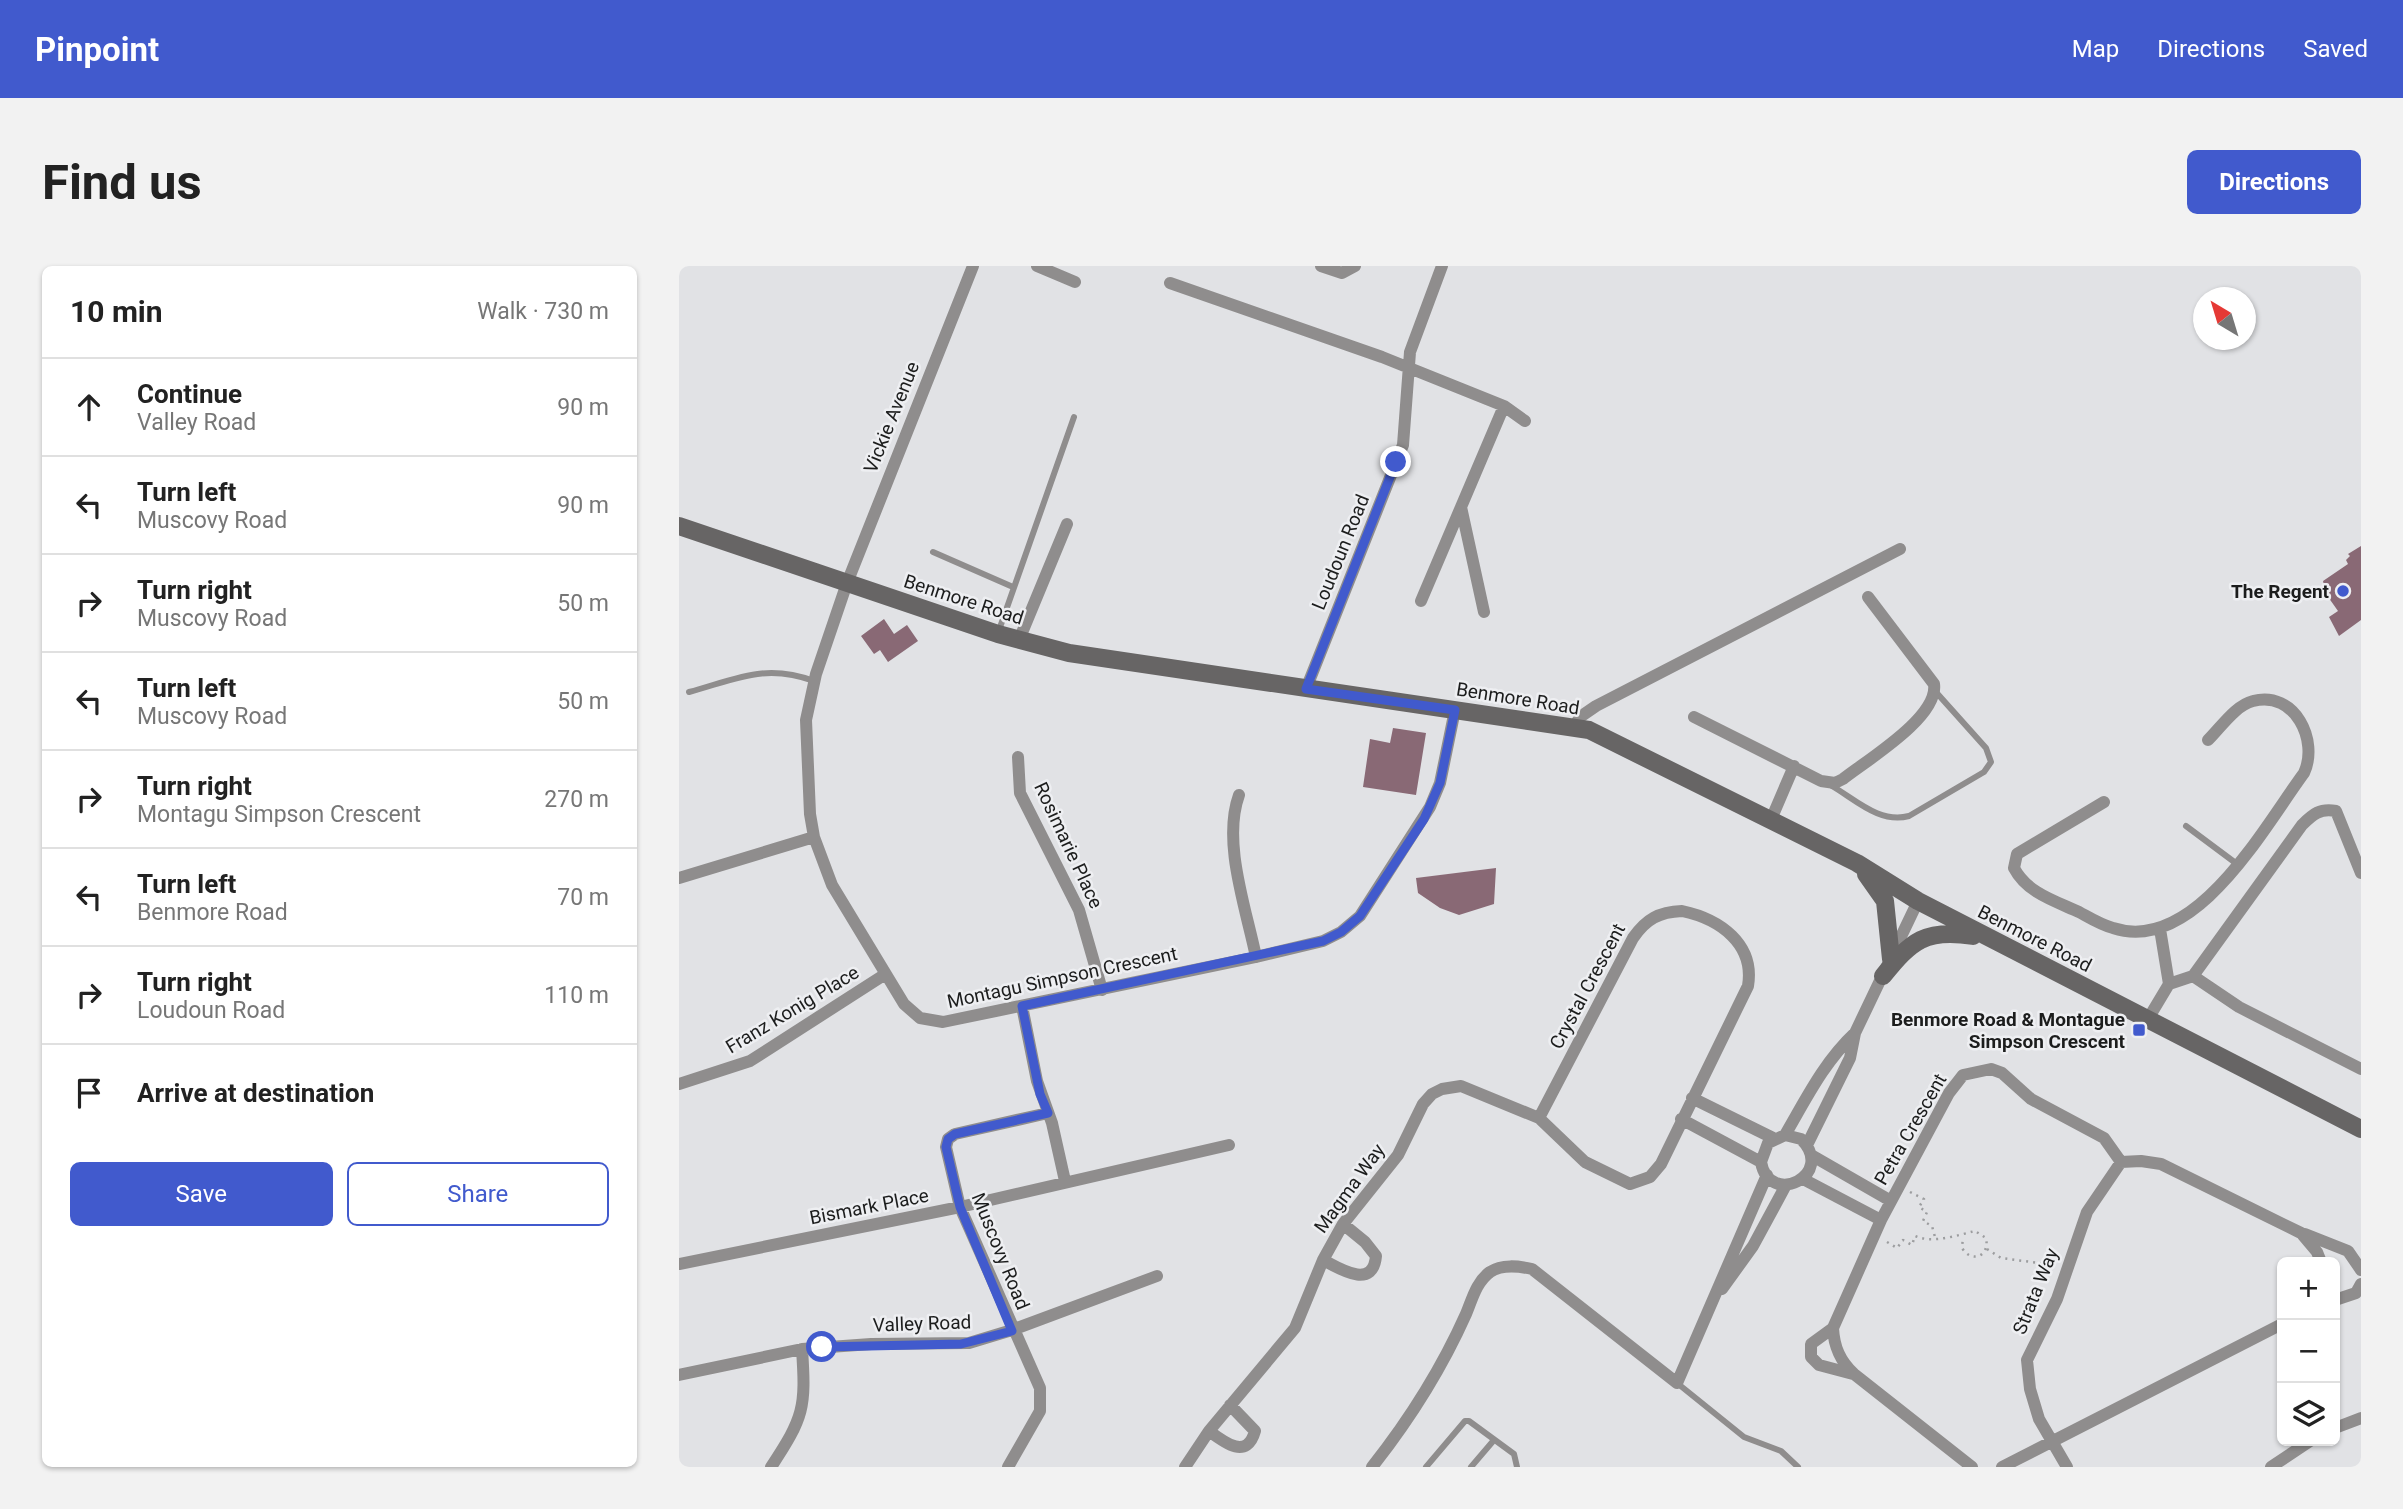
<!DOCTYPE html>
<meta charset="utf-8">
<style>
:root{--surface:#fff;--page:#f2f2f2;--text:#222;--muted:#767676;--line:#e0e0e0;--accent:#415acd}
body{margin:0;font-family:Roboto,sans-serif;background:var(--page);color:var(--text)}
.controls{position:absolute;right:21px;bottom:21px;display:grid;overflow:hidden;border-radius:10px;box-shadow:0 2px 5px #0004}
.controls button{width:63px;height:63px;display:grid;place-items:center;padding:0;border:0;border-bottom:2px solid var(--line);background:var(--surface);color:var(--text);font:35px sans-serif}
.compass{position:absolute;left:1514px;top:21px;width:63px;height:63px;border-radius:50%;background:var(--surface);box-shadow:0 2px 5px #0004;rotate:322deg}
.stop{position:absolute;width:21px;height:21px;margin:-16px;border:5px solid #415acd;border-radius:50%;background:#fff}
.stop.end{background:#415acd;border-color:#fff;box-shadow:0 2px 7px #0008}
.list{margin:0;padding:0;list-style:none}
h2{display:flex;justify-content:space-between;align-items:center;height:91px;margin:0;padding:0 28px;font-size:30px}
h2 small{font-size:23px;font-weight:400;color:var(--muted)}
.list li{display:grid;grid-template-columns:46px 1fr auto;gap:21px;align-items:center;box-sizing:border-box;height:98px;padding:0 28px;border-top:2px solid var(--line)}
.list b{display:block;font-size:26px;white-space:nowrap}
.list p{margin:0;font-size:23px;white-space:nowrap;color:var(--muted)}
.list em{font-size:23px;font-style:normal;color:var(--muted)}
.actions{display:flex;gap:14px;padding:21px 28px}
.actions a{flex:1;padding:16px 0;border:2px solid var(--accent);border-radius:10px;text-align:center;font-size:24px;color:var(--accent)}
.actions .main{background:var(--accent);color:#fff}
.icon{flex:none;width:38px;height:38px;fill:none;stroke:currentColor;stroke-width:2;stroke-linecap:round;stroke-linejoin:round}
.map{position:relative;flex:none;width:1682px;height:1201px;overflow:hidden;border-radius:10px}
header{display:flex;align-items:center;gap:42px;box-sizing:border-box;height:98px;padding:0 35px;background:var(--accent);color:#fff}
header strong{font-size:33px}
nav{display:flex;gap:38px;margin-inline-start:auto;font-size:24px}
.intro{display:flex;align-items:center;justify-content:space-between;box-sizing:border-box;height:168px;padding:0 42px}
h1{margin:0;font-size:49px}
.button{padding:18px 32px;border-radius:10px;background:var(--accent);color:#fff;font-size:24px;font-weight:700}
main{display:flex;gap:42px;padding:0 42px}
aside{flex:1;background:var(--surface);border-radius:10px;box-shadow:0 2px 5px #0004}
.map>svg:first-child{display:block}
.building{fill:#896975}
.lines{fill:none;stroke-linecap:round;stroke-linejoin:round}
.path{stroke:#9c9d9f;stroke-width:2.5;stroke-dasharray:2 5;stroke-linecap:butt}
.lane{stroke:#8f8d8d;stroke-width:6}
.street{stroke:#8f8d8d;stroke-width:12}
.secondary{stroke:#676565;stroke-width:18}
.route{stroke:#415acd;stroke-width:9}
.poi-dot{fill:#415acd;stroke:#eeeff2;stroke-width:2.5}
.labels{text-anchor:middle;stroke-width:5;stroke-linejoin:round;paint-order:stroke}
.street-label{font-size:19px;fill:#1c1d1d;stroke:#eeeff2}
.poi-label{font-size:19px;font-weight:bold;fill:#1c1d1d;stroke:#eeeff2;text-anchor:end}
</style>
<header>
<strong>Pinpoint</strong>
<nav><a>Map</a><a>Directions</a><a>Saved</a></nav>
</header>
<div class="intro"><h1>Find us</h1><a class="button">Directions</a></div>
<main>
<aside>
<h2>10 min<small>Walk · 730 m</small></h2>
<ul class="list">
<li><svg class="icon" aria-label="ahead" viewBox="0 0 24 24"><path d="M12 20V5M6 11l6-6 6 6"/></svg><div><b>Continue</b><p>Valley Road</p></div><em>90 m</em></li>
<li><svg class="icon" aria-label="left" viewBox="0 0 24 24"><path d="M17 20v-9H6M10 6l-5 5 5 5"/></svg><div><b>Turn left</b><p>Muscovy Road</p></div><em>90 m</em></li>
<li><svg class="icon" aria-label="right" viewBox="0 0 24 24"><path d="M7 20v-9h11M14 6l5 5-5 5"/></svg><div><b>Turn right</b><p>Muscovy Road</p></div><em>50 m</em></li>
<li><svg class="icon" aria-label="left" viewBox="0 0 24 24"><path d="M17 20v-9H6M10 6l-5 5 5 5"/></svg><div><b>Turn left</b><p>Muscovy Road</p></div><em>50 m</em></li>
<li><svg class="icon" aria-label="right" viewBox="0 0 24 24"><path d="M7 20v-9h11M14 6l5 5-5 5"/></svg><div><b>Turn right</b><p>Montagu Simpson Crescent</p></div><em>270 m</em></li>
<li><svg class="icon" aria-label="left" viewBox="0 0 24 24"><path d="M17 20v-9H6M10 6l-5 5 5 5"/></svg><div><b>Turn left</b><p>Benmore Road</p></div><em>70 m</em></li>
<li><svg class="icon" aria-label="right" viewBox="0 0 24 24"><path d="M7 20v-9h11M14 6l5 5-5 5"/></svg><div><b>Turn right</b><p>Loudoun Road</p></div><em>110 m</em></li>
<li><svg class="icon" aria-label="arrive" viewBox="0 0 24 24"><path d="M6 21V4h12l-3 4 3 4H6"/></svg><div><b>Arrive at destination</b></div></li>
</ul>
<div class="actions"><a class="main">Save</a><a>Share</a></div>
</aside>
<div class="map">
<svg width="1682" height="1201" viewBox="0 0 1682 1201">
<rect width="100%" height="100%" fill="#e1e2e5"/>
<path class="building" d="M1682 280V354L1660 370 1650 351 1659 345 1647 328 1644 315 1669 298 1667 294 1671 290 1669 288Z
M205 353 215 368 228 359 239 375 209 396 201 384 195 388 182 370Z
M714 462 747 467 737 529 684 521 691 473 711 477Z
M817 602 815 638 780 649 761 642 739 627 737 612Z"/>
<g class="lines">
<path class="path" d="M1231 926 1245 933 1240 941 1248 946 1244 955 1253 960 1256 971
M1208 976 1218 982 1224 974 1233 979 1236 970C1254 978 1279 969 1296 965L1307 972C1311 990 1293 998 1283 982L1284 971
M1308 983 1322 992 1375 999"/>
<path class="lane" d="M254 286 334 321
M319 367 395 151
M10 426C58 413 86 397 135 415
M1153 520C1177 534 1201 558 1230 550L1305 506 1312 496 1307 482 1256 425
M1507 560 1558 598
M998 1117 1065 1171 1102 1185 1119 1201
M747 1201 786 1155H790L835 1188 838 1201
M792 1201 815 1174"/>
<path class="street" d="M294 0 168 317 137 408 127 454 131 548 135 571 153 619 225 738 241 752 264 756 577 691 644 675 662 666 681 650 751 541 761 517 776 444
M358 0 396 16
M642 0 663 7 676 0
M491 17 703 91 825 140 846 155
M782 241 805 346
M742 335 825 140
M340 374 388 258
M627 423 724 179 731 86 763 0
M1015 451 1142 515 1156 517 1164 513C1188 494 1260 451 1255 418L1189 331
M895 461 901 451 917 440 1221 283
M339 491 341 527 400 644 423 724
M560 529C543 576 567 642 577 691
M1425 536 1338 588 1335 602C1348 627 1376 635 1400 646 1411 652 1422 659 1434 662 1516 689 1585 561 1625 507 1640 475 1616 424 1574 435 1557 439 1542 461 1529 474
M1091 556 1115 500
M0 612 135 571
M1003 645C1041 653 1076 678 1069 720L982 898 971 911 951 918 906 896 860 852 954 672C967 653 980 646 1003 645Z
M1514 710 1560 741 1682 803
M1490 718 1514 710 1623 559C1634 548 1641 542 1657 545L1682 607
M343 740 358 815 373 857 386 915
M1469 753 1490 718 1481 663
M0 818 71 795 205 709
M1013 832 1094 872
M1002 853 1082 896C1090 942 1158 909 1122 873L1106 869 1089 877 1082 896
M1106 869C1127 833 1145 796 1176 767
M1128 879 1171 792 1176 767 1239 635
M1132 889 1212 935
M1124 913 1202 954
M1626 968 1669 985 1682 1004
M644 994C661 1003 694 1024 697 990L686 976 664 958
M0 998 281 941 550 879
M1043 1023 1074 980 1107 919
M1656 1034 1677 1027 1682 1018
M1154 1062 1132 1078V1091L1140 1099 1174 1108
M0 1109 123 1083 192 1078 290 1077 333 1064 478 1010
M1656 1162 1682 1152
M530 1165C546 1177 568 1194 576 1165L551 1139
M92 1201C125 1151 127 1142 123 1083
M329 1201 361 1145V1122L281 941 267 881 269 873 276 868 369 847
M506 1201 530 1165 616 1062 644 994 664 958 719 889 744 838 753 828 763 823 782 820 860 852
M693 1201C731 1153 762 1104 787 1048 793 1034 797 1016 811 1006 823 998 839 1000 853 1003L998 1117 1088 909
M1293 1201 1175 1108C1161 1095 1155 1081 1154 1062L1202 954 1270 827 1284 809 1312 803 1323 807 1352 833 1425 872 1442 896 1462 895 1482 898 1622 967 1638 986 1642 996
M1323 1201 1603 1058
M1388 1201 1360 1153 1351 1123 1348 1094 1378 1033 1408 946 1442 896
M1592 1201 1631 1175"/>
<path class="secondary" d="M0 260 319 368 390 387 910 464 1178 597 1239 635 1682 863
M1187 608 1206 635 1212 693
M1204 710C1232 675 1247 662 1294 670"/>
</g>
<g class="lines">
<path class="route" d="M143 1081 282 1078 333 1065 281 941 267 881 269 873 276 868 369 847 361 828 343 740 644 675 662 666 681 650 745 553 761 517 776 444 627 423 717 196"/>
</g>
<g class="poi-dot">
<circle cx="1664" cy="325" r="7"/>
<rect x="1453" y="757" width="14" height="14" rx="3.5"/>
</g>
<g class="labels">
<g class="street-label">
<text transform="translate(212 151) rotate(-68)" y="7">Vickie Avenue</text>
<text transform="translate(661 286) rotate(-68)" y="7">Loudoun Road</text>
<text transform="translate(285 333) rotate(18)" y="7">Benmore Road</text>
<text transform="translate(839 432) rotate(9)" y="7">Benmore Road</text>
<text transform="translate(390 579) rotate(65)" y="7">Rosimarie Place</text>
<text transform="translate(1356 672) rotate(27)" y="7">Benmore Road</text>
<text transform="translate(383 711) rotate(-12)" y="7">Montagu Simpson Crescent</text>
<text transform="translate(908 720) rotate(-62)" y="7">Crystal Crescent</text>
<text transform="translate(113 743) rotate(-31)" y="7">Franz Konig Place</text>
<text transform="translate(1231 863) rotate(-60)" y="7">Petra Crescent</text>
<text transform="translate(670 922) rotate(-54)" y="7">Magma Way</text>
<text transform="translate(190 940) rotate(-11)" y="7">Bismark Place</text>
<text transform="translate(322 985) rotate(68)" y="7">Muscovy Road</text>
<text transform="translate(1356 1025) rotate(-68)" y="7">Strata Way</text>
<text transform="translate(243 1057) rotate(-2)" y="7">Valley Road</text>
</g>
<g class="poi-label">
<text x="1650" y="332">The Regent</text>
<text x="1446" y="760">Benmore Road &amp; Montague<tspan x="1446" dy="22">Simpson Crescent</tspan></text>
</g>
</g>
</svg>
<div class="controls">
<button>+</button>
<button>−</button>
<button><svg class="icon" aria-label="layers" viewBox="0 0 24 24"><path d="M12 4l9 5-9 5-9-5zM3 14l9 5 9-5"/></svg></button>
</div>
<svg class="compass" viewBox="-18 -18 36 36"><path d="M0-13l5 13h-10z" fill="#e53935"/><path d="M0 13l5-13h-10z" fill="#767676"/></svg>
<div class="stop" style="left:143px;top:1081px"></div>
<div class="stop end" style="left:717px;top:196px"></div>
</div>
</main>
